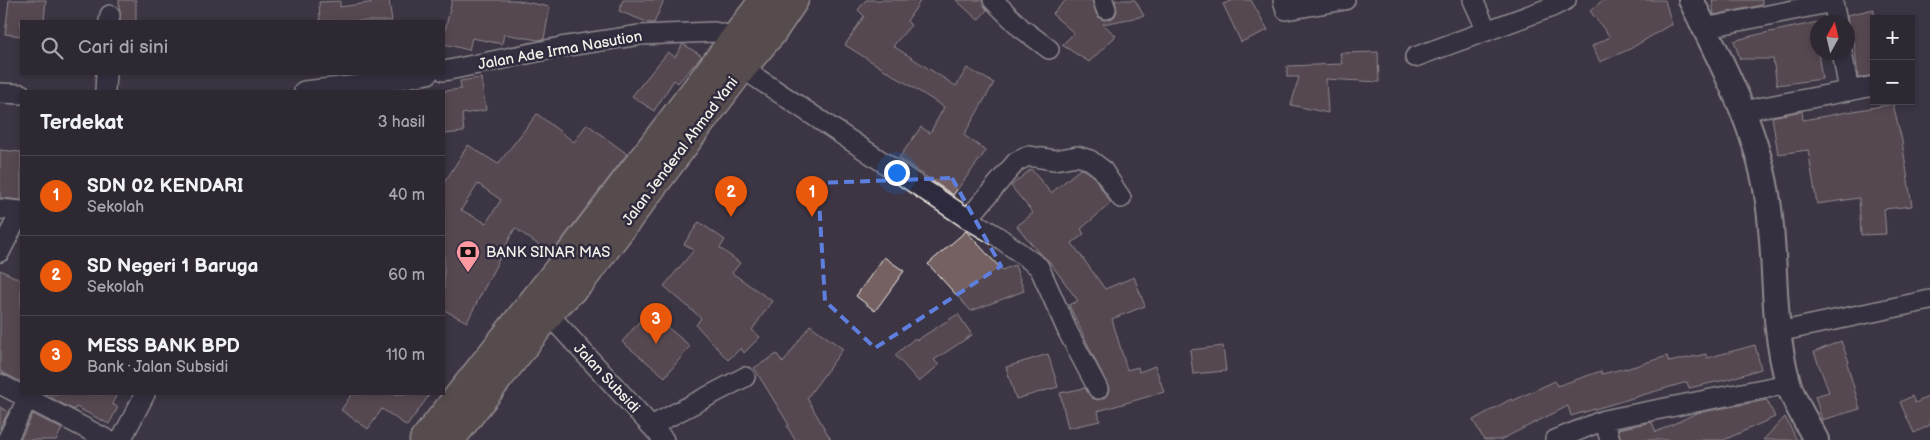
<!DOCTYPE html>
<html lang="id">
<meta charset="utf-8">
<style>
:root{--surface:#2e2833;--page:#3a343f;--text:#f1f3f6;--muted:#a7a6ac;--line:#49444e;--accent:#ea580c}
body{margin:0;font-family:"Balsamiq Sans",sans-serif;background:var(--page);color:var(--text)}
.controls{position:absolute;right:15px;top:15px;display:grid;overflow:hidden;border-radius:0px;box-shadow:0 2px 8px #0003}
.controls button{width:45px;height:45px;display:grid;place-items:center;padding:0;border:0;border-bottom:1px solid var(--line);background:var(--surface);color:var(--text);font:25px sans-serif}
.compass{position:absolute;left:1810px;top:15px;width:45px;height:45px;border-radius:50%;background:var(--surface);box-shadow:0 2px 8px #0003;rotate:8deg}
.you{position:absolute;left:896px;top:172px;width:18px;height:18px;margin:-12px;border:4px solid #fff;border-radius:50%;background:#1a73e8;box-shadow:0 0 0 8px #1a73e833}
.badge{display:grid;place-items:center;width:32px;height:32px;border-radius:50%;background:var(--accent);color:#fff;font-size:16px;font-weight:700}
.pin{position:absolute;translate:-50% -41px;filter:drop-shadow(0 1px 2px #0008)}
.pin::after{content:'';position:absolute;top:26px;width:18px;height:15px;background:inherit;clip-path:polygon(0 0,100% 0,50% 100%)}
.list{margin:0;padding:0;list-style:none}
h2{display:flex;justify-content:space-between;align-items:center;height:65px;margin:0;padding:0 20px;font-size:21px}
h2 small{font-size:16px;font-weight:400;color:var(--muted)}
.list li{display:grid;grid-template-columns:32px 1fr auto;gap:15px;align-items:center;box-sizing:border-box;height:80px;padding:0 20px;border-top:1px solid var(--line)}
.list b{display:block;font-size:19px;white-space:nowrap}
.list p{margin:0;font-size:16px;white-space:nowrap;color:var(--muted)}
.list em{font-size:16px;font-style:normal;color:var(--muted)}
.icon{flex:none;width:28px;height:28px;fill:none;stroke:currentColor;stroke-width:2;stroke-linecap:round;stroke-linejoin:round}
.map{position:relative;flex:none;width:1930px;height:440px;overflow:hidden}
.search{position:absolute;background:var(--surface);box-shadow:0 2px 8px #0003;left:20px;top:20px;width:425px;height:55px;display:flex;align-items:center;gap:12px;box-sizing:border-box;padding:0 18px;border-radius:0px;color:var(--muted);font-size:19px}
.panel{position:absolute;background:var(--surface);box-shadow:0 2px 8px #0003;left:20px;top:90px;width:425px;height:305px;border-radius:0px}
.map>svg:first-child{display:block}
.building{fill:#756062;stroke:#f4f1e8;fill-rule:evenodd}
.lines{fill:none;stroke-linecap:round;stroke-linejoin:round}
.minor-casing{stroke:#f4f1e8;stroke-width:22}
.tertiary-casing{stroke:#f4f1e8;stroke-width:28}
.trunk-casing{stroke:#f4f1e8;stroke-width:31}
.minor{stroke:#2f2a3d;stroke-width:19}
.tertiary{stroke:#2f2a3d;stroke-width:24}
.trunk{stroke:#76695c;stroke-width:28}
.marked{fill:none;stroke:#5e7fdd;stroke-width:4;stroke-dasharray:10 6;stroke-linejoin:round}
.labels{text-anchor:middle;stroke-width:5;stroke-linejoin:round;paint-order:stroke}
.street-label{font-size:15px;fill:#f4f1e8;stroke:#2f2a3d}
.poi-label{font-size:15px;fill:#f4f1e8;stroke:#2f2a3d;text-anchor:start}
</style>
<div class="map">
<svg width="1930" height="440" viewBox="0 0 1930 440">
<rect width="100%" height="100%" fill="#3d3544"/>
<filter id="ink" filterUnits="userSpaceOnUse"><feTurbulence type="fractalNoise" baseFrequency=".02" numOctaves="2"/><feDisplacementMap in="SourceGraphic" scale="10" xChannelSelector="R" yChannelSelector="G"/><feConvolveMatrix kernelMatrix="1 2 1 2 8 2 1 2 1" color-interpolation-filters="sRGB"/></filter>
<g filter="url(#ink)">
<path class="building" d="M9 0H46L44 21H21V36L5 34Z
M119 0H136V21H120Z
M389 0 392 21H320L319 2 340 1V7Z
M452 0H515L550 7 544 39 538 40 504 34 502 44 472 38 469 50 444 44V35Z
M623 0H664L654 23H649L619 11Z
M866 0H921L907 21 911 25 893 46 956 86 967 68 994 83 964 135 986 151 953 195 899 158 921 127 930 133 944 107 845 45 864 16 858 10Z
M956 0H982L987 10 978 20Z
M1066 0H1092L1096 13 1099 18 1104 20 1110 19 1115 16 1117 11 1115 0H1135L1144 16 1103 24 1116 36 1089 62 1062 45 1074 33 1052 14Z
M1234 0H1251L1268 30 1241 42 1223 4Z
M1603 0H1665L1672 25 1668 26 1630 49 1600 62 1592 46 1610 37 1590 11Z
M1712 0H1762V5L1714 15Z
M1874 9V75L1858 78 1854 41H1850L1847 15Z
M1818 22V52L1822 79 1777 85 1773 59H1740L1734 41 1751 36Z
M683 44 702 56 678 83 674 80 654 111 632 96 668 52 675 57Z
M1378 52 1379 82 1326 79 1328 113 1291 105 1299 77H1287V66L1342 64 1340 53Z
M481 78 486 110 462 114 464 132 444 134V91L461 89 460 81Z
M1893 104 1902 141 1912 206 1884 209 1886 234 1861 235 1859 198 1817 204 1808 150 1778 154 1772 117 1802 111 1803 120Z
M537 114 574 142 587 124 627 154 551 254 515 228 467 322 444 310V183L468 145 498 164ZM478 184 501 200 486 223 461 210Z
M0 150 21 152V200L0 198Z
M1031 169 1051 193 1080 169 1085 170 1094 177 1111 203 1081 229 1084 234 1072 243 1105 289 1134 277 1145 306 1112 319 1127 370 1138 367 1139 372 1155 366 1164 392 1098 411 1100 421 1068 428 1060 393 1085 388 1092 398 1098 400 1107 395 1109 389 1069 305 1078 301 1049 261 1038 252 1017 226 1033 213 1011 186Z
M699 222 725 240 720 248 740 263 732 273 772 301 752 330 760 337 744 353 741 348 728 360 696 325 701 318 664 286 694 250 684 244Z
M966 231 1002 270 1015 265 1024 291 971 311 928 264Z
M884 257 904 271 875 311 856 296Z
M0 270 21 280V382L0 371Z
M648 311 690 346 665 377 622 342Z
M958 314 972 335 934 360 939 365 919 382 895 355 915 338 917 340Z
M810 325 843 349 807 398 831 440H795L787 426 789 425 754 368 777 354 783 363Z
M1841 341 1849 362 1847 363 1860 409 1822 420 1815 396 1829 392 1814 352Z
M1755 345 1761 369 1729 379 1689 388 1687 382 1571 416 1568 406 1500 440H1484L1473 420 1511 399 1512 401 1555 381 1557 386 1601 371 1602 374 1626 368V369L1667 356 1669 362 1706 354 1707 358Z
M1223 346 1226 371 1193 374 1190 350Z
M1048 354 1058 387 1016 399 1006 367Z
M44 394H117L112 404 118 407 109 424 76 407 74 410Z
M352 394H430L407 426 382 409 368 429 341 410Z
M1912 396 1915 403 1930 396V425L1914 433 1900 402Z
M1767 400 1775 417 1724 440H1621L1618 429 1652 422 1656 432 1697 413Z
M0 407 8 412 0 429Z
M33 414 62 429 56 440H20Z
M1785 417 1797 440H1763Z"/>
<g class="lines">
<g class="minor-casing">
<path id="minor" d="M993 0 1021 28 1049 49
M1103 0 1106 9
M1283 0 1286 10 1345 0
M1473 0 1487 31
M1833 2 1837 22
M109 21 110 15
M1705 28 1833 2V0
M1842 52 1849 91
M1415 57 1552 7 1566 0
M742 68 968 219 997 236 1039 267 1068 332 1098 389
M444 71 561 47 640 35 714 32 736 37
M105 91 106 74
M304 91 379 83 428 74
M0 93 21 94
M1743 111 1874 86
M0 209 21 211
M968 219 1016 162 1028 156 1055 160 1077 156 1090 160 1102 169 1121 198
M0 252 21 211
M549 315 664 440
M1778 332 1930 300
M0 384 108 440
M1604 420 1610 440
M651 426 745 377
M7 440 30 394
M121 440 145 394
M1555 440 1604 420 1788 384"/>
</g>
<g class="tertiary-casing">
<path id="tertiary" d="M1691 0C1722 64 1758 130 1768 201 1777 261 1771 323 1788 382 1793 401 1807 422 1816 440"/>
</g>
<g class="trunk-casing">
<path id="trunk" d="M424 440 558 270 764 0
M450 440 556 305 582 280 742 68 771 34 794 0"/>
</g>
<use href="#minor" class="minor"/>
<use href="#tertiary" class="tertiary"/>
<use href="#trunk" class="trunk"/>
</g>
</g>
<path d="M0 0H1930V440H0ZM952 178 1001 266 875 348 825 301 818 183Z" fill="#3d3544" fill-opacity=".55" fill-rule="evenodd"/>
<path class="marked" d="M952 178 1001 266 875 348 825 301 818 183Z"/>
<defs>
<g id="bank-pin" transform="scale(1.25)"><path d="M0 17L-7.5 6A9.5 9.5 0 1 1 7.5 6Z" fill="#ff9aa2" stroke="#2f2a3d"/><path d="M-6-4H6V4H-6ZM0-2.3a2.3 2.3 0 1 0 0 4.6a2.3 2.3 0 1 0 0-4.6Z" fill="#111"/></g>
</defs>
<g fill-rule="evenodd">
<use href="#bank-pin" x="468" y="252"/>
</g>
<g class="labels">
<g class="street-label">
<text transform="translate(560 50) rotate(-10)" y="5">Jalan Ade Irma Nasution</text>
<text transform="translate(680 151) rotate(-53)" y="5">Jalan Jenderal Ahmad Yani</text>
<text transform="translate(607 378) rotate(47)" y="5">Jalan Subsidi</text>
</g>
<g class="poi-label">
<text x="486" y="257">BANK SINAR MAS</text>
</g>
</g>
</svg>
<div class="controls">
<button>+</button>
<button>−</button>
</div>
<svg class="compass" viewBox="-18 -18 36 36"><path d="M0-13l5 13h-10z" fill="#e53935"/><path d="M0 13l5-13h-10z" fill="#a7a6ac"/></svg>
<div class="you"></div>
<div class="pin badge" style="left:812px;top:217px">1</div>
<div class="pin badge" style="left:731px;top:217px">2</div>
<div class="pin badge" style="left:656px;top:344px">3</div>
<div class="search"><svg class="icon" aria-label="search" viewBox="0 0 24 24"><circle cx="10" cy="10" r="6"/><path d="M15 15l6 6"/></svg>Cari di sini</div>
<section class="panel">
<h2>Terdekat<small>3 hasil</small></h2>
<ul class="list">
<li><span class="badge">1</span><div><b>SDN 02 KENDARI</b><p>Sekolah</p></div><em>40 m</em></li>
<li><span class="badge">2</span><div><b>SD Negeri 1 Baruga</b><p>Sekolah</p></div><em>60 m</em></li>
<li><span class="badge">3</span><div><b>MESS BANK BPD</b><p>Bank · Jalan Subsidi</p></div><em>110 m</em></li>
</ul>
</section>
</div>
